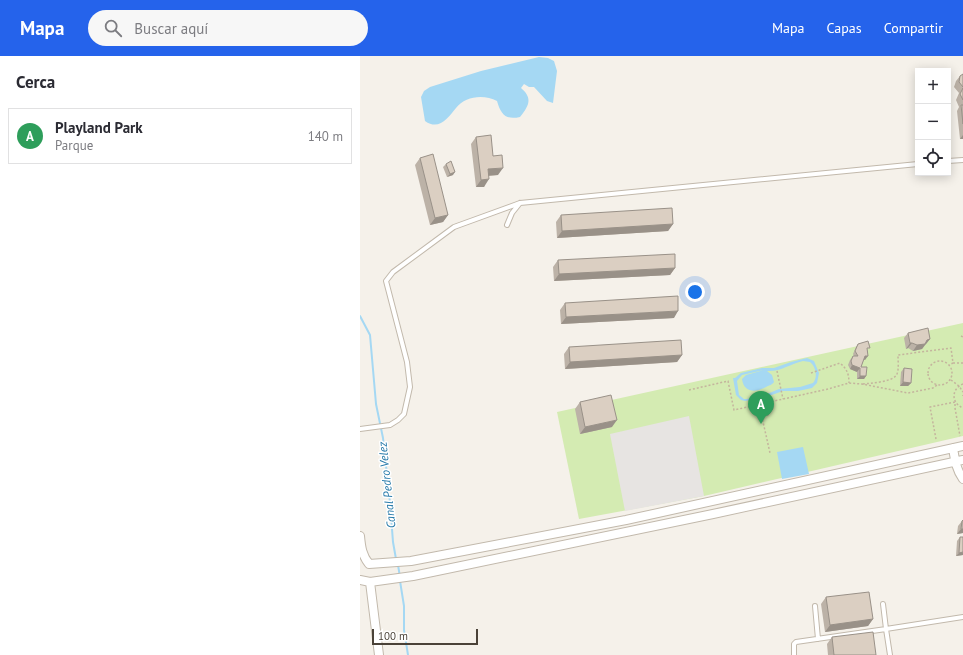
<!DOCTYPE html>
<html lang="es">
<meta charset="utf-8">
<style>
:root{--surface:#fff;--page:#f7f7f7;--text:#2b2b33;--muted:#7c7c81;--line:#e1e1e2;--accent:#2563eb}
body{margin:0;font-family:"PT Sans",sans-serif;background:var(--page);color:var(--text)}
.controls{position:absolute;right:12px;top:12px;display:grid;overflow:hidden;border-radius:0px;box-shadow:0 2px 10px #0003}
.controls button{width:36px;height:36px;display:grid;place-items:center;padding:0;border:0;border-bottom:1px solid var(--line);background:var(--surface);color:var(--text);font:20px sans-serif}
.scale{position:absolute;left:12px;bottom:10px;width:106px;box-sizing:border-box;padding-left:4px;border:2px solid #4a4238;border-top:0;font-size:11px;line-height:14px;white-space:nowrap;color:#4a4238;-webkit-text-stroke:3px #fff;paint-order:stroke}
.you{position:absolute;left:335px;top:236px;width:14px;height:14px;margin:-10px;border:3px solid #fff;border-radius:50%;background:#1a73e8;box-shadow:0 0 0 6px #1a73e833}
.badge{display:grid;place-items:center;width:26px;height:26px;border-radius:50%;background:var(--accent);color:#fff;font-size:13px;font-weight:700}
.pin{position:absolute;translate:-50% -33px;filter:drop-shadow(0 1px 2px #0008)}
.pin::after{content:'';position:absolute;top:21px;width:14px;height:12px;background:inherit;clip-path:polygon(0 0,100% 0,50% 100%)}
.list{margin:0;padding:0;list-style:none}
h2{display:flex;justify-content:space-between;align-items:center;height:52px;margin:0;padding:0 16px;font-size:17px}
h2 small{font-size:13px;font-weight:400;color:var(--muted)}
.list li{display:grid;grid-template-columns:26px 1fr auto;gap:12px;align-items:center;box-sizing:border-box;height:56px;margin:0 8px 8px;padding:0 8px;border:1px solid var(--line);border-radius:0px}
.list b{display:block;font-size:15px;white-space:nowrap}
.list p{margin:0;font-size:13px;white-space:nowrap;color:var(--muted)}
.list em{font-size:13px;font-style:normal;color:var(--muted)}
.icon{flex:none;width:22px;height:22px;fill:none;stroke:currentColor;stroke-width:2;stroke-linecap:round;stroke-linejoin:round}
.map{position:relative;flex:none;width:603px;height:599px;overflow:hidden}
header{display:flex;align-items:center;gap:24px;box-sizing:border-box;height:56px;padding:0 20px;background:var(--accent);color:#fff}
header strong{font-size:19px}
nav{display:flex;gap:22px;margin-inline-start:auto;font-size:14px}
.search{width:280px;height:36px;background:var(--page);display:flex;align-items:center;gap:10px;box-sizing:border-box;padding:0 14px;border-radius:22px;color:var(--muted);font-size:15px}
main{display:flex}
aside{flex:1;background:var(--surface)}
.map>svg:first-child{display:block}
.green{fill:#d4ebb2}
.parking{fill:#e7e4e2}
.water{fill:#a5d8f3;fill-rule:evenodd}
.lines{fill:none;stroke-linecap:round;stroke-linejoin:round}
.stream{stroke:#a5d8f3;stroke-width:2}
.service-casing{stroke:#c2b9ac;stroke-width:6}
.minor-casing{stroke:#c2b9ac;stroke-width:10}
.path{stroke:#c4b49d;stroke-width:1.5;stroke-dasharray:2 2;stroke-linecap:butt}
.service{stroke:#fff;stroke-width:4}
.minor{stroke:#fff;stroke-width:8}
.wall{fill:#bcb2a7}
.shaded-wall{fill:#999188}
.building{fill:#dbcfc2;stroke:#999188}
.labels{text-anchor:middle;stroke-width:3;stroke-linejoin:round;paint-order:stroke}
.water-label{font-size:12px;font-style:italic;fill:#297baa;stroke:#fff}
</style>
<header>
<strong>Mapa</strong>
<div class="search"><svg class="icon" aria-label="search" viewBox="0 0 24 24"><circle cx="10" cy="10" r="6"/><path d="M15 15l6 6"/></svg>Buscar aquí</div>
<nav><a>Mapa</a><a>Capas</a><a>Compartir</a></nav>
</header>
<main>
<aside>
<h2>Cerca<small></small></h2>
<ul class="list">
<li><span class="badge" style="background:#2e9e5b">A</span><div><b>Playland Park</b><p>Parque</p></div><em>140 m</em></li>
</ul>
</aside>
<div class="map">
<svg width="603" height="599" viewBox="0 0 603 599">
<rect width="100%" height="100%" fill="#f5f1ea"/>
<path class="green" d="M603 267V380L344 440 219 463 197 356Z"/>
<path class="parking" d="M329 360 344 440 265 455 250 378Z"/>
<path class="water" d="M179 1 188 2 194 5 197 15 193 47 187 45 174 31H169L164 28 161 32C173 42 169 50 160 61 146 64 141 59 137 45 124 38 105 40 96 52 88 62 79 75 65 65L61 41 64 35 70 31 121 15Z
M447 302 454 305 459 317 457 327 452 332 438 335H423L403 342 385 345 381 344 376 339 373 322H375L381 317 402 312H414L431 306ZM443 305 450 306C456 311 458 321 453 327L440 331 419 333 407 338 387 343H384L379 339 377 325 382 319 404 314 386 319 382 323C384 338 397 336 406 331 410 329 412 329 414 326L412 319 407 315C420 316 430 308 443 305Z
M443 391 449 418 422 423 417 396Z"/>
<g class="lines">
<path class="stream" d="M0 260 10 279 16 348 23 382 30 447 33 486 36 503
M38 509 40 521
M40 525 44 550V574L48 599"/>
<g class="service-casing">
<path id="service" d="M588 105 603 104
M147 169 152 157 160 147
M0 373 30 369 38 364 44 358 50 331 47 306 26 225 33 216 94 171 160 147 558 108
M523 548 526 573 603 561
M455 550 458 583
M434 599V588L436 586 526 573 530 599"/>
</g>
<g class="minor-casing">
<path id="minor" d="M593 392C595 404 596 413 603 423
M0 480C1 491 2 499 9 508L51 505 266 464 603 390
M0 524 10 526 53 520 353 458 603 404
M10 526 19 599"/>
</g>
<path class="path" d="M601 280 603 281
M568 317a12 12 0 1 1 24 0a12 12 0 1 1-24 0Z
M593 307H603
M417 315 423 343
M451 317 480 307C487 313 489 318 489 327
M591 324 599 330 603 336
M503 328C511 327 534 326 537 318 539 313 538 305 538 299L591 292 593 307 589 309
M603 328C591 333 591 347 603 352
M329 334 368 325 374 354 468 333 489 327 502 328 548 337 573 332 577 329
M603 339V340
M399 348 410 397
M576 383 570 351 595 346V352L600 380"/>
<use href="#service" class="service"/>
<use href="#minor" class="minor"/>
</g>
<path class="wall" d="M603 18V83H600L597 55 599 51 596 44 599 37 594 31 596 25 600 20Z
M116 81 133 100 138 119 128 120 124 131H116L111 88Z
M60 102 88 159 83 166 70 169 55 109Z
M86 108 93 119 87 121 83 111Z
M201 159 313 168 308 175 197 182 196 166Z
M198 204 315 212 310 219 194 225 193 211Z
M205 247 314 262 201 268 200 254Z
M548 277 570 283 566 288 565 289 562 293 553 295 548 292 546 293 544 282Z
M498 288 508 295 505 304 504 303 501 311 506 320 504 323H497V316L490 313 488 309 490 304 493 300H494L493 298 496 291Z
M209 291 322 299 317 306 205 313 204 298Z
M544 312 551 327 548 330H540L541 316Z
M220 346 252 371 220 378 215 353Z
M406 348 413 352 408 360 401 356Z
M603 464V477L597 478 598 470 602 465Z
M600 481 603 499 596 500 597 485Z
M466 541 513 563 508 570 465 576 461 548Z
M472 581 516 599H468L467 588Z"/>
<path class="shaded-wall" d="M603 79V83H600Z
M143 112 138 119 123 120 128 113Z
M95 116 93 119 87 121 90 118Z
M129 123 124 131H116L121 124Z
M88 159 83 166 70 169 75 162Z
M313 168 308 175 197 182 202 175Z
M315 212 310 219 194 225 199 218Z
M318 255 314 262 201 268 206 261Z
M570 283 566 288 565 289 562 293 553 295 557 289 567 284Z
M550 287H552L548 292 546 293Z
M322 299 317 306 205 313 210 306Z
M505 300H508L505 304 503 303Z
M492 309 500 312 497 316 490 313Z
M500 320H506L504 323H497Z
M543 326 551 327 548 330H540Z
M257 364 252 371 220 378 225 371Z
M601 473H603V477L597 478Z
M603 496V499L596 500 599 497Z
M513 563 508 570 465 576 470 569Z"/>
<path class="building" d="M603 18V31L599 26 600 20Z
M603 32V44L600 38Z
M601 49H603V68Z
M131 79 133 100 142 99 143 112 128 113 129 123 121 124 116 81Z
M73 98 88 159 75 162 60 102Z
M91 105 95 116 90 118 86 108Z
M312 152 313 168 202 175 201 159Z
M315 198V212L199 218 198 204Z
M318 240V255L206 261 205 247Z
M568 272 570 283 567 284 565 288 557 289 552 287H550L548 277Z
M321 284 322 299 210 306 209 291Z
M508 285 510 292H507L508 300H505L501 311H507L506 320H500V312L492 309 491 305 493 300H498L495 295 498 288Z
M544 312 552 313 551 327 543 326Z
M251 339 257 364 225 371 220 346Z
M406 348 413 352 409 358 402 354Z
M603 464V473H601L602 465Z
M600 481H603V496L599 497Z
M509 536 513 563 470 569 466 541Z
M513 576 516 599H474L472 581Z"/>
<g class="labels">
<g class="water-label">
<text transform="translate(27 429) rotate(-96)" y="4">Canal Pedro Velez</text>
</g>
</g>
</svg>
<div class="controls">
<button>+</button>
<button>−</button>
<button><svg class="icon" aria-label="locate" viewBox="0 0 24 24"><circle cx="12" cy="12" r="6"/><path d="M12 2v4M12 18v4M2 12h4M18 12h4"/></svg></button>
</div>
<div class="scale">100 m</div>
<div class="you"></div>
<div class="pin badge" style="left:401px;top:368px;background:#2e9e5b">A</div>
</div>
</main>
